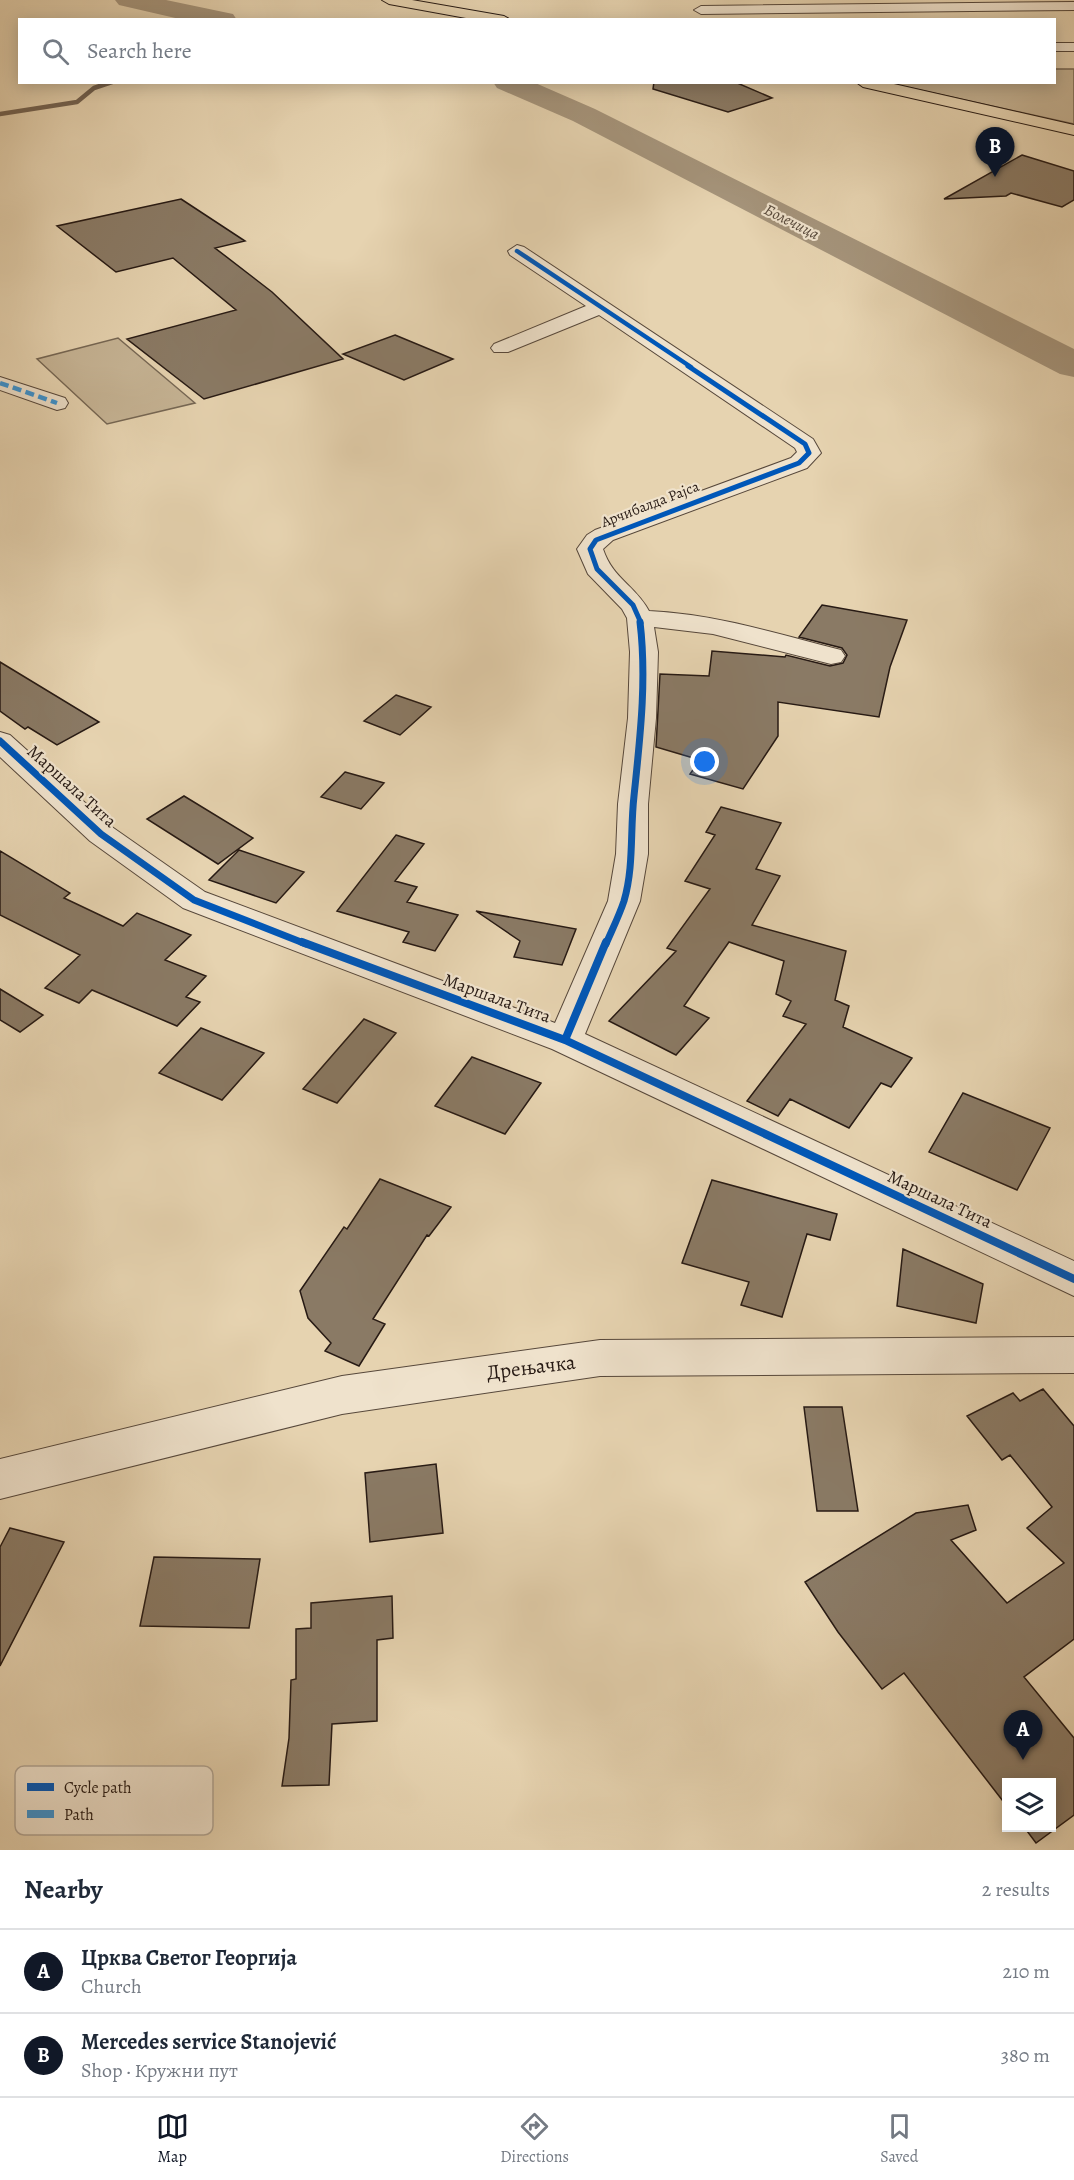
<!DOCTYPE html>
<meta charset="utf-8">
<style>
:root{--surface:#fff;--page:#f6f6f7;--text:#1f2937;--muted:#747a83;--line:#e0e1e3;--accent:#111827}
body{margin:0;font-family:Alegreya,serif;background:var(--page);color:var(--text)}
.controls{position:absolute;right:18px;bottom:18px;display:grid;overflow:hidden;border-radius:0px;box-shadow:0 3px 15px #0003}
.controls button{width:54px;height:54px;display:grid;place-items:center;padding:0;border:0;border-bottom:2px solid var(--line);background:var(--surface);color:var(--text);font:30px sans-serif}
.you{position:absolute;left:705px;top:762px;width:21px;height:21px;margin:-15px;border:4px solid #fff;border-radius:50%;background:#1a73e8;box-shadow:0 0 0 9px #1a73e833}
.badge{display:grid;place-items:center;width:39px;height:39px;border-radius:50%;background:var(--accent);color:#fff;font-size:20px;font-weight:700}
.pin{position:absolute;translate:-50% -50px;filter:drop-shadow(0 2px 3px #0008)}
.pin::after{content:'';position:absolute;top:32px;width:21px;height:18px;background:inherit;clip-path:polygon(0 0,100% 0,50% 100%)}
.list{margin:0;padding:0;list-style:none}
h2{display:flex;justify-content:space-between;align-items:center;height:78px;margin:0;padding:0 24px;font-size:26px}
h2 small{font-size:20px;font-weight:400;color:var(--muted)}
.list li{display:grid;grid-template-columns:39px 1fr auto;gap:18px;align-items:center;box-sizing:border-box;height:84px;padding:0 24px;border-top:2px solid var(--line)}
.list b{display:block;font-size:22px;white-space:nowrap}
.list p{margin:0;font-size:20px;white-space:nowrap;color:var(--muted)}
.list em{font-size:20px;font-style:normal;color:var(--muted)}
.icon{flex:none;width:33px;height:33px;fill:none;stroke:currentColor;stroke-width:2;stroke-linecap:round;stroke-linejoin:round}
.map{position:relative;flex:none;width:1074px;height:1850px;overflow:hidden}
.search{position:absolute;background:var(--surface);box-shadow:0 3px 15px #0003;left:18px;right:18px;top:18px;height:66px;display:flex;align-items:center;gap:15px;box-sizing:border-box;padding:0 21px;border-radius:0px;color:var(--muted);font-size:22px}
.sheet{height:246px;background:var(--surface)}
nav{display:flex;justify-content:space-around;align-items:center;box-sizing:border-box;height:84px;border-top:2px solid var(--line);background:var(--surface);font-size:16px;color:var(--muted)}
nav a{display:grid;justify-items:center;gap:3px}
nav .on{color:var(--accent)}
.map>svg:first-child{display:block}
.green{fill:#c6b495;stroke:#766754;stroke-width:1.5}
.lines{fill:none;stroke-linecap:round;stroke-linejoin:round}
.stream{stroke:#736352;stroke-width:4.5}
.river{fill:#a5947b;fill-rule:evenodd}
.building{fill:#8a7a65;stroke:#271a14;stroke-width:1.5}
.minor-casing{stroke:#57483b;stroke-width:2}
.major-casing{stroke:#271a14;stroke-width:2}
.minor{fill:#efe2cc;fill-rule:evenodd}
.major{fill:#e6d3b0;fill-rule:evenodd}
.quiet{stroke:#3b94d3;stroke-width:4.5;stroke-dasharray:9 4.5;stroke-linecap:butt}
.cycleway-far3-casing{stroke:#efe2cc;stroke-width:7}
.cycleway-far2-casing{stroke:#efe2cc;stroke-width:8}
.cycleway-far1-casing{stroke:#efe2cc;stroke-width:10}
.cycleway-casing{stroke:#efe2cc;stroke-width:12}
.cycleway-far3{stroke:#0057b8;stroke-width:4.5}
.cycleway-far2{stroke:#0057b8;stroke-width:5}
.cycleway-far1{stroke:#0057b8;stroke-width:7}
.cycleway{stroke:#0057b8;stroke-width:8}
.labels{text-anchor:middle;stroke-width:4.5;stroke-linejoin:round;paint-order:stroke}
.far-street-label{font-size:15px;fill:#271a14;stroke:#efe2cc}
.far-water-label{font-size:16px;font-style:italic;fill:#594b3d;stroke:#efe2cc}
.street-label{font-size:18px;fill:#271a14;stroke:#efe2cc}
.near-street-label{font-size:21px;fill:#271a14;stroke:#efe2cc}
.key{fill:#efe2cc;stroke:#b3a695;stroke-width:1.5}
.key-label{font-size:16px;fill:#271a14}
</style>
<div class="map">
<svg width="1074" height="1850" viewBox="0 0 1074 1850">
<rect width="100%" height="100%" fill="#e6d3b0"/>
<filter id="stains"><feTurbulence type="fractalNoise" baseFrequency=".00333" numOctaves="4"/><feColorMatrix values="0 0 0 0 .2 0 0 0 0 .09 0 0 0 0 .02 0 0 0 .5 -.17"/></filter>
<radialGradient id="worn" r=".72"><stop offset=".6" stop-color="#630" stop-opacity="0"/><stop offset="1" stop-color="#630" stop-opacity=".3"/></radialGradient>
<path class="green" d="M1055 69H1074V124L888 83 1054 82Z
M118 338 195 403 107 424 37 359Z"/>
<g class="lines">
<path class="stream" d="M0 114 77 102 94 88 112 82"/>
<path class="river" d="M115 0H166L233 14 237 20H184L119 5Z
M493 82H533L595 109 1074 349V377L1060 374 573 121 497 88Z"/>
</g>
<path class="building" d="M654 82H735L772 98 728 112 653 89Z
M1022 155 1074 171V200L1062 207 1011 193 1006 196 944 199Z
M181 199 245 241 215 248 272 292 343 359 204 399 127 339 236 310 173 258 116 272 57 226Z
M395 335 453 359 404 380 343 354Z
M822 605 907 620 890 667 879 717 778 702V736L743 789 690 774 700 760 656 747 660 674 709 676 712 651 785 657 786 655 830 666 843 663 847 655 842 648 799 637Z
M0 662 99 722 57 745 28 727 25 729 0 711Z
M396 695 431 707 400 735 364 721Z
M345 772 384 783 361 809 321 797Z
M184 796 253 838 218 864 147 819Z
M721 807 781 823 756 869 780 876 752 925 846 951 835 1000 849 1006 843 1027 912 1058 891 1087 881 1083 849 1128 790 1099 778 1116 747 1101 806 1024 783 1016 791 1001 776 994 784 961 729 942 684 1006 709 1018 676 1055 609 1021 676 951 667 948 710 889 685 881 715 835 706 832Z
M396 835 424 844 395 881 417 887 407 902 458 915 435 951 403 942 409 932 337 911Z
M239 850 304 872 276 903 209 880Z
M0 851 70 893 64 898 123 926 137 913 191 935 165 960 206 976 186 997 200 1002 177 1026 92 990 79 1003 45 988 80 955 0 915Z
M476 911 576 929 562 965 514 957 520 941Z
M0 989 43 1015 20 1032 0 1020Z
M364 1019 396 1033 337 1103 303 1089Z
M201 1028 264 1053 222 1100 159 1073Z
M472 1057 541 1083 505 1134 435 1106Z
M963 1093 1050 1128 1017 1190 929 1152Z
M380 1179 451 1207 429 1236 427 1235 373 1319 385 1324 359 1366 325 1351 331 1343 308 1318 300 1291 344 1227 347 1229Z
M712 1180 837 1214 830 1240 807 1234 782 1317 741 1305 749 1282 682 1263Z
M903 1249 983 1284 976 1323 897 1306Z
M1043 1389 1074 1426V1639L1024 1677 1074 1738V1815L1036 1843 1024 1827H1052V1782H1006V1805L904 1673 882 1689 838 1632 805 1582 916 1513 968 1505 976 1530 951 1540 1007 1603 1064 1563 1027 1528 1052 1507 1010 1455 1002 1460 967 1416 1013 1393 1020 1401Z
M804 1407H842L858 1511H817Z
M436 1464 443 1533 370 1542 365 1473Z
M10 1528 64 1542 0 1666V1547Z
M154 1557 260 1559 249 1628 140 1626Z
M392 1596 393 1638 377 1640V1721L332 1724 329 1785 282 1786 289 1738 291 1680 296 1679V1629L311 1628V1603Z"/>
<g class="lines">
<g class="minor-casing">
<path id="minor" d="M1074 2V10L701 14 694 10 701 6Z
M1054 43H1074V51H1054Z
M517 245 524 247 813 439 821 453 807 468 613 540 603 549C613 579 635 585 649 611 715 614 778 634 841 650L845 656 841 662 831 664 713 634 654 627 658 652 656 718 648 804V854L640 901 585 1034 1074 1261V1296L552 1049 183 908 90 841 0 757V732L10 735 112 827 205 892 555 1023 608 901 616 854 618 804 628 718 630 652 627 618 622 609 588 574 577 549 587 535 595 530 791 458 797 452 795 448 599 315 508 352H494L491 348 494 344 586 306 510 255 508 251Z
M0 377 65 398 68 403 65 408 57 410 0 390Z
M1074 1337V1373L600 1376 342 1414 0 1499V1459L342 1376 600 1340Z"/>
</g>
<g class="major-casing">
<path id="major" d="M382 0H412L504 16 511 20H477L389 4Z
M856 82H885L1074 125V135L863 87Z"/>
</g>
<use href="#minor" class="minor"/>
<use href="#major" class="major"/>
<path class="quiet" d="M0 383 57 403"/>
<g class="cycleway-far3-casing">
<path id="cycleway-far3" d="M517 251 691 367"/>
</g>
<g class="cycleway-far2-casing">
<path id="cycleway-far2" d="M641 623 633 605 597 569 590 549 596 540 799 463 809 453 805 444 688 366"/>
</g>
<g class="cycleway-far1-casing">
<path id="cycleway-far1" d="M0 741 101 834 194 900 306 944
M606 944C612 930 619 916 624 901 634 867 630 831 634 796 640 738 647 680 640 622"/>
</g>
<g class="cycleway-casing">
<path id="cycleway" d="M302 942 565 1040 1074 1279
M565 1040 606 942"/>
</g>
<use href="#cycleway-far3" class="cycleway-far3"/>
<use href="#cycleway-far2" class="cycleway-far2"/>
<use href="#cycleway-far1" class="cycleway-far1"/>
<use href="#cycleway" class="cycleway"/>
</g>
<g class="labels">
<g class="far-street-label">
<text transform="translate(650 504) rotate(-21)" y="5">Арчибалда Рајса</text>
</g>
<g class="far-water-label">
<text transform="translate(792 221) rotate(27)" y="6">Болечица</text>
</g>
<g class="street-label">
<text transform="translate(72 786) rotate(42)" y="6">Маршала Тита</text>
<text transform="translate(497 998) rotate(20)" y="6">Маршала Тита</text>
<text transform="translate(940 1199) rotate(25)" y="6">Маршала Тита</text>
</g>
<g class="near-street-label">
<text transform="translate(531 1367) rotate(-7)" y="7">Дрењачка</text>
</g>
</g>
<rect x="15" y="1766" width="198" height="69" rx="9" class="key"/>
<rect x="27" y="1783" width="27" height="8" fill="#0057b8"/>
<rect x="27" y="1810" width="27" height="8" fill="#3b94d3"/>
<g class="key-label">
<text x="64" y="1793">Cycle path</text>
<text x="64" y="1820">Path</text>
</g>
<rect width="100%" height="100%" filter="url(#stains)"/>
<rect width="100%" height="100%" fill="url(#worn)"/>
</svg>
<div class="controls">
<button><svg class="icon" aria-label="layers" viewBox="0 0 24 24"><path d="M12 4l9 5-9 5-9-5zM3 14l9 5 9-5"/></svg></button>
</div>
<div class="you"></div>
<div class="pin badge" style="left:1023px;top:1760px">A</div>
<div class="pin badge" style="left:995px;top:177px">B</div>
<div class="search"><svg class="icon" aria-label="search" viewBox="0 0 24 24"><circle cx="10" cy="10" r="6"/><path d="M15 15l6 6"/></svg>Search here</div>
</div>
<section class="sheet">
<h2>Nearby<small>2 results</small></h2>
<ul class="list">
<li><span class="badge">A</span><div><b>Црква Светог Георгија</b><p>Church</p></div><em>210 m</em></li>
<li><span class="badge">B</span><div><b>Mercedes service Stanojević</b><p>Shop · Кружни пут</p></div><em>380 m</em></li>
</ul>
</section>
<nav>
<a class="on"><svg class="icon" aria-label="map" viewBox="0 0 24 24"><path d="M3 6l6-2 6 2 6-2v14l-6 2-6-2-6 2zM9 4v14M15 6v14"/></svg>Map</a>
<a><svg class="icon" aria-label="directions" viewBox="0 0 24 24"><path d="M12 3l9 9-9 9-9-9zM9 14v-3h6M13 9l2 2-2 2"/></svg>Directions</a>
<a><svg class="icon" aria-label="saved" viewBox="0 0 24 24"><path d="M7 4h10v16l-5-4-5 4z"/></svg>Saved</a>
</nav>
